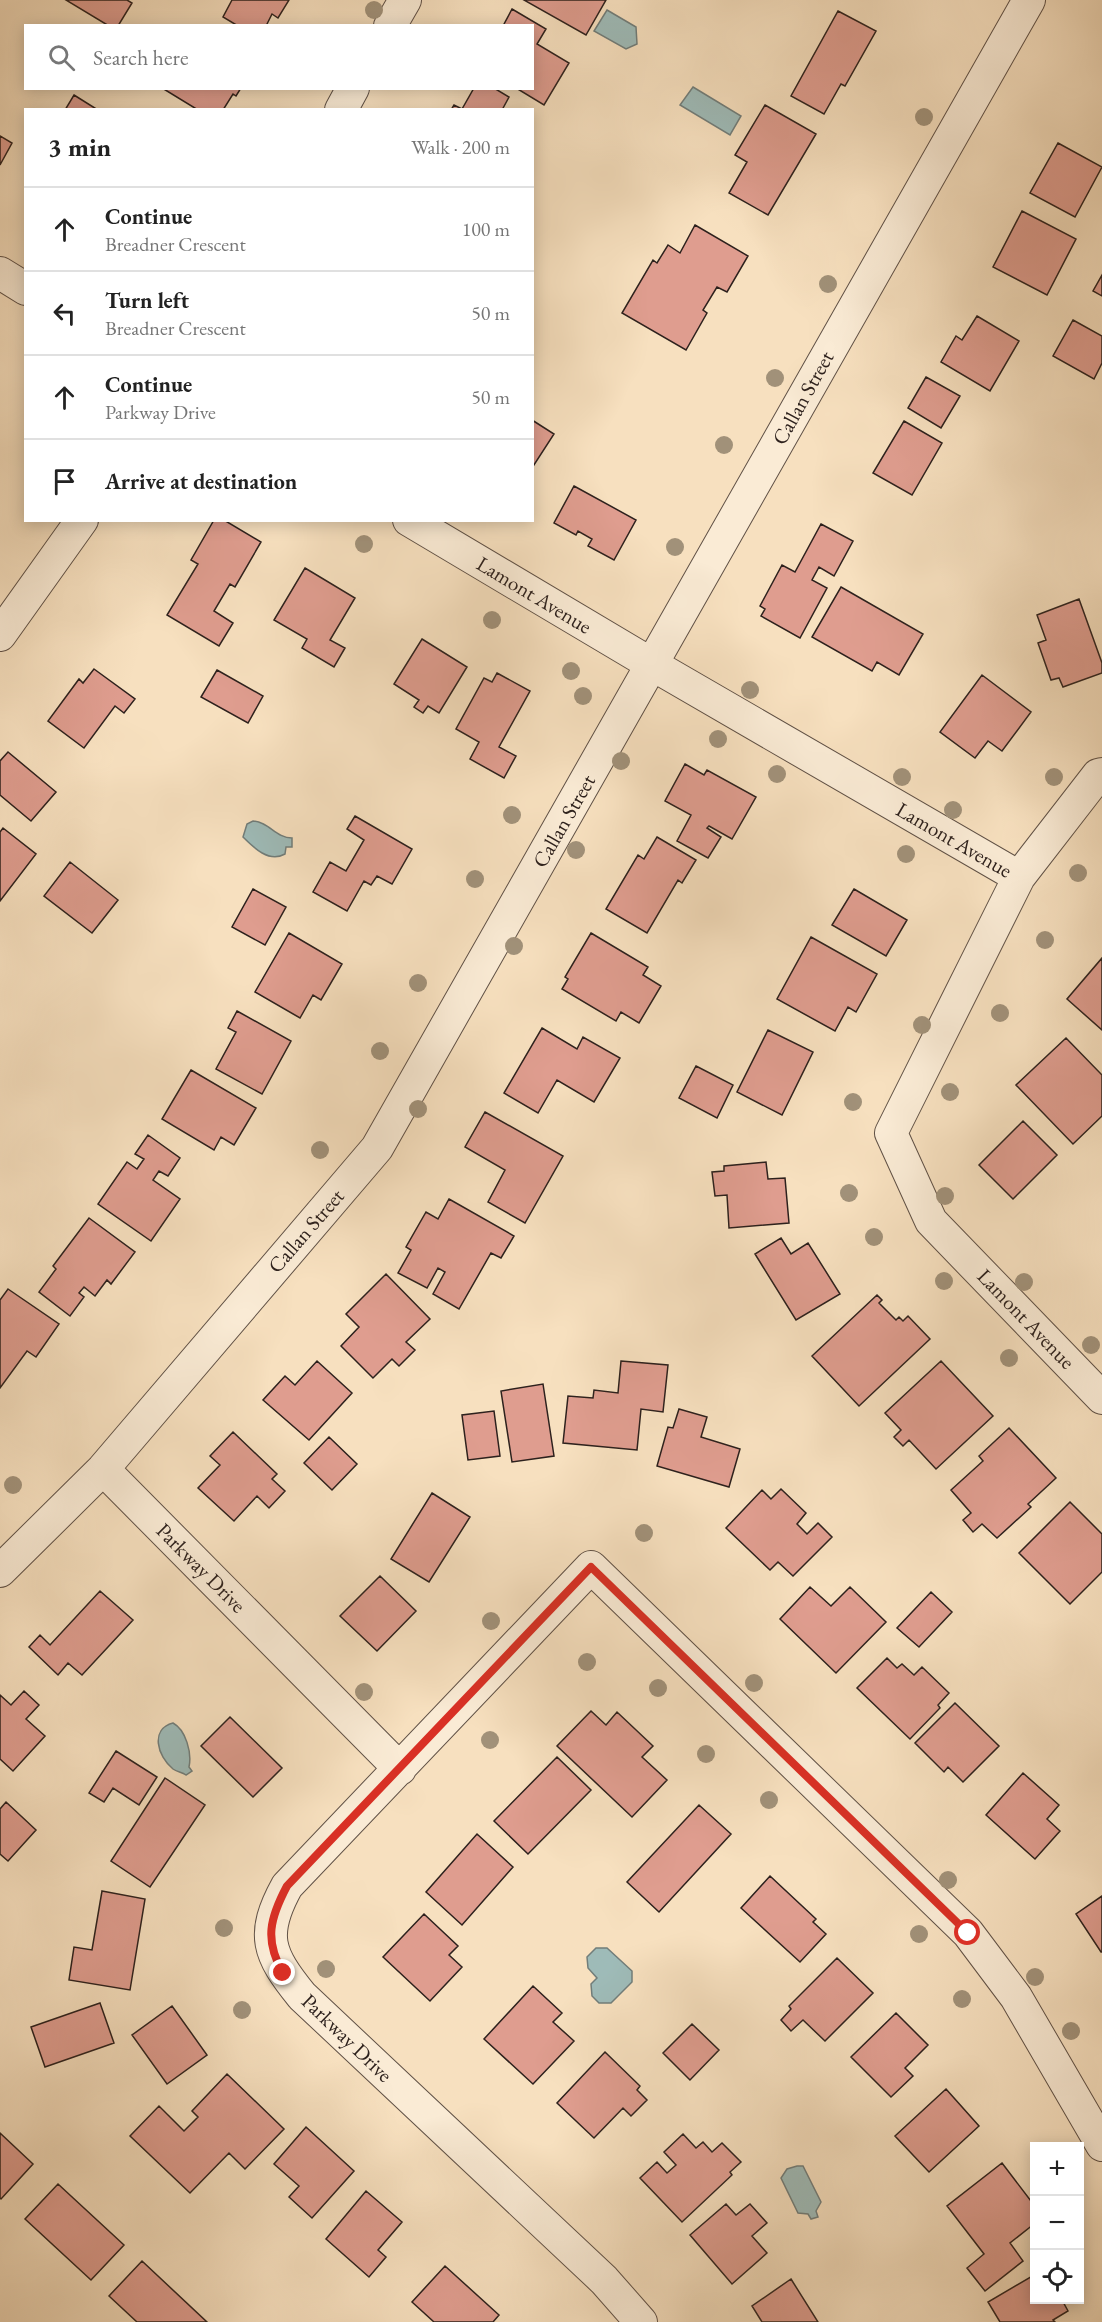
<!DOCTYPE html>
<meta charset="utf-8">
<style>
:root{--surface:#fff;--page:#f6f6f6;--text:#222;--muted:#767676;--line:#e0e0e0}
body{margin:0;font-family:"EB Garamond",serif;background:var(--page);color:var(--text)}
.controls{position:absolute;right:18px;bottom:18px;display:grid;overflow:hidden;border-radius:0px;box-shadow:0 3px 15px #0003}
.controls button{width:54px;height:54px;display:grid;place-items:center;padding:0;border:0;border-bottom:2px solid var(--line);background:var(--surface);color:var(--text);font:30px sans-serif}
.stop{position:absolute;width:18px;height:18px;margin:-14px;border:4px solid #d93025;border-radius:50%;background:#fff}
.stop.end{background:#d93025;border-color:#fff;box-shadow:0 2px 6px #0008}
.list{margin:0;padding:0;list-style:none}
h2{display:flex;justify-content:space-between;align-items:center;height:78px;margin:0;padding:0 24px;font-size:26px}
h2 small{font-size:20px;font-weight:400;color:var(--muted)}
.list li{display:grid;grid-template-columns:39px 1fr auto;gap:18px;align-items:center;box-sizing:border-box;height:84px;padding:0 24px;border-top:2px solid var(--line)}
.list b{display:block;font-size:22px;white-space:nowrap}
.list p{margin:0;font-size:20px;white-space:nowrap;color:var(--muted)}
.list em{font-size:20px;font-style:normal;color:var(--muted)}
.icon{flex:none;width:33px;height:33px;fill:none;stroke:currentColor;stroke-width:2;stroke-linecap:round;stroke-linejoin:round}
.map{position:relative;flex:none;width:1102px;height:2322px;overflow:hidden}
.search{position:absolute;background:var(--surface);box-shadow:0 3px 15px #0003;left:24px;top:24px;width:510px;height:66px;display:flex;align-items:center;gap:15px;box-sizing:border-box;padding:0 21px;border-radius:0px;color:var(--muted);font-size:22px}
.panel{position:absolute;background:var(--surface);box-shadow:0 3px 15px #0003;left:24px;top:108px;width:510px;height:414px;border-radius:0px}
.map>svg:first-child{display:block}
.water{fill:#9ebbb8;stroke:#717d7a;stroke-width:1.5}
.building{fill:#df9d8f;stroke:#2d211d;stroke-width:1.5}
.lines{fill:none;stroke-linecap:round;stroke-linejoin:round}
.street-casing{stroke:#605146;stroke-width:34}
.street{stroke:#faebd5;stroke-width:32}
.tree{fill:#a19179}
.route{stroke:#d93025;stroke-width:8}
.labels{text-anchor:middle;stroke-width:5;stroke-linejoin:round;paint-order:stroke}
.street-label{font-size:21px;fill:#2d211d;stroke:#faebd5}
</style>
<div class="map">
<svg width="1102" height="2322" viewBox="0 0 1102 2322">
<rect width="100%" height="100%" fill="#f7e0bf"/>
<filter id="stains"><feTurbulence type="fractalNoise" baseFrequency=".00333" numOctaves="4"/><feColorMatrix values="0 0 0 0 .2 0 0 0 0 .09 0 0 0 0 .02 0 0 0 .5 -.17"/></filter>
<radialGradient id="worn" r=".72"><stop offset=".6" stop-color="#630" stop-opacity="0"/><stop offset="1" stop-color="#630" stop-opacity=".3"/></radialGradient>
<path class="water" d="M607 10 636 27 637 44 626 49 594 31Z
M693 87 741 116 730 135 680 105Z
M253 821C269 822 276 838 292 838V847H286L285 854C269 863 254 848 243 837L247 824Z
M173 1723C186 1730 192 1753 189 1767L192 1771 186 1775C182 1772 177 1772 173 1769 157 1756 150 1729 173 1723Z
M596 1948H607L632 1971V1982L611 2003H599L592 1996 591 1984 597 1978 588 1968 587 1957Z
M797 2166H803L821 2202 816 2211 818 2217 811 2219 808 2214 798 2213 781 2178 787 2169Z"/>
<path class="building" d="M66 0H127L132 3 118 26H109Z
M232 0H289L278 18 272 14 266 26H238L223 17Z
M524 0H606L586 35Z
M512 9 546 29 537 44 569 63 544 105 516 88H532V26H503Z
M838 11 876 31 845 86 841 84 824 114 791 96Z
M162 88H241L236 96 233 94 223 110H198Z
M474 88H494L509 97 502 110H451L454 105 462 109Z
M74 95 98 110H65Z
M765 105 816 134 768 215 729 193 747 162 735 155Z
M0 136 12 143 0 165Z
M1058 143 1102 167 1075 217 1030 193Z
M1022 211 1076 239 1047 295 993 267Z
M695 225 748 256 727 292 717 287 703 310 707 313 686 350 622 313 653 260 657 263 668 245 680 253Z
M1102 275V296L1093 291Z
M977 316 1019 341 990 391 941 362 956 336 962 340Z
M1073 320 1102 336V363L1094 379 1053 356Z
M926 377 960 396 941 428 908 408Z
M532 420 554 434 532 468Z
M904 421 942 443 912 495 873 473Z
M574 486 636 520 614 560 588 546 592 539 578 531 576 535 554 523Z
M214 520H224L261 542 235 587 230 584 214 611 233 623 219 646 167 615 198 564 191 560Z
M821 524 853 541 834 576 819 567 812 580 827 588 800 638 761 616 765 609 760 606 782 565 795 572Z
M305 568 355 598 330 640 345 648 334 667 302 648 307 639 274 620Z
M841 587 923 634 899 675 877 662 872 671 812 637Z
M1079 599 1102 663V673L1063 687 1059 678 1051 680 1038 643 1046 640 1037 615Z
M422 639 467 667 439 713 428 706 423 713 414 707 419 700 394 684Z
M94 669 135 699 124 713 115 706 84 748 48 721 79 679 83 683Z
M217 670 263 696 248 723 201 697Z
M497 673 530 691 499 747 516 756 504 778 470 759 479 742 456 729 484 678 492 682Z
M982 675 1031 712 1002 751 988 741 975 758 940 732Z
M8 752 56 792 31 821 0 795V761Z
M685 764 704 775 707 770 756 797 732 839 709 826 707 828 721 837 708 858 677 841 691 815 665 801Z
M355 816 412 849 392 884 377 876 371 885 364 881 347 911 313 892 330 862 346 871 364 840 347 829Z
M3 828 36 854 0 901V832Z
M657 837 696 860 682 883 678 880 647 933 606 909 638 855 644 859Z
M70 862 118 900 92 933 44 896Z
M253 889 286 907 265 945 232 927Z
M854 889 907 920 886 956 832 925Z
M289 933 342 964 321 1000 313 995 300 1018 255 992Z
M591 933 648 967 643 975 661 986 639 1023 621 1012 616 1021 562 989 568 979 565 977Z
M811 937 877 974 856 1012 848 1007 835 1031 777 999Z
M1102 958V1030L1067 999Z
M237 1011 291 1041 262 1094 216 1069 236 1032 228 1028Z
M542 1028 577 1049 583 1037 620 1058 594 1102 557 1080 538 1113 504 1093Z
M768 1030 813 1052 782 1115 737 1092Z
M1066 1038 1102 1075V1116L1073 1144 1016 1085Z
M696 1066 733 1085 717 1118 679 1098Z
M191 1070 256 1108 234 1145 221 1137 214 1150 162 1119Z
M485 1112 563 1156 525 1223 488 1202 505 1170 465 1147Z
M1023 1121 1057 1155 1013 1199 979 1165Z
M148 1135 180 1158 168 1176 159 1171 153 1180 180 1199 151 1241 98 1204 127 1162 137 1169 144 1159 135 1154Z
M766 1162 768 1179 785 1178 789 1223 729 1228 727 1195 715 1196 712 1172 724 1171V1166Z
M449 1199 514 1236 501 1258 491 1253 459 1309 433 1294 445 1272 438 1268 427 1288 398 1273 411 1250 406 1247 426 1212 438 1219Z
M89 1218 135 1252 111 1284 107 1280 95 1296 84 1287 79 1293 84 1297 70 1316 39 1292 56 1269 53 1266Z
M781 1238 791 1254 808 1243 840 1294 796 1320 755 1254Z
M386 1274 430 1319 406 1342 415 1350 399 1366 392 1359 373 1378 341 1346 359 1327 346 1314Z
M8 1289 59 1324 36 1357 27 1351 0 1388V1300Z
M877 1295 882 1300 879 1303 896 1320 899 1317 903 1321 908 1316 930 1339 859 1406 812 1356Z
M317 1361 352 1393 309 1440 263 1400 285 1376 295 1385Z
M621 1361 668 1365 663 1412 641 1409 637 1450 563 1443 568 1396 593 1398 594 1390 618 1393Z
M941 1361 993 1416 936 1469 909 1440 903 1446 894 1437 901 1430 885 1413Z
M543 1384 554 1456 512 1462 501 1391Z
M679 1409 707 1417 701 1437 740 1449 729 1487 657 1466 668 1427 673 1428Z
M494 1411 500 1456 468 1460 462 1415Z
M1009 1428 1056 1478 1028 1504 1031 1507 997 1538 982 1524 973 1532 963 1520 971 1513 951 1490 983 1461 979 1456Z
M233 1432 277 1474 272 1479 285 1491 269 1508 257 1496 234 1521 198 1488 220 1465 210 1456Z
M329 1437 357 1464 332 1490 304 1463Z
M781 1489 806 1513 797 1524 807 1534 818 1523 832 1537 793 1576 778 1562 770 1570 726 1528 762 1490 771 1499Z
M432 1493 470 1517 429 1582 391 1559Z
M1070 1502 1102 1534V1572L1070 1604 1019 1553Z
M380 1576 416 1611 377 1651 340 1616Z
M810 1587 831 1606 850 1587 886 1622 836 1673 780 1619Z
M100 1591 133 1620 82 1675 68 1663 58 1675 29 1647 40 1635 50 1645Z
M931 1592 952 1612 919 1647 897 1628Z
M887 1658 897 1668 902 1664 914 1675 922 1667 949 1693 938 1705 940 1708 910 1739 857 1688Z
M24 1691 39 1705 26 1719 45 1736 13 1771 0 1759V1695L11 1705Z
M955 1703 999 1746 963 1782 948 1767 944 1772 915 1743Z
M591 1711 606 1725 617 1712 653 1746 642 1757 667 1780 632 1817 557 1746Z
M230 1717 282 1768 253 1797 201 1746Z
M116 1751 157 1777 139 1805 113 1788 104 1802 89 1793Z
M557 1757 591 1790 528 1854 494 1821Z
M1023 1773 1059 1805 1047 1819 1060 1831 1035 1859 986 1815Z
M165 1778 205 1805 150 1887 111 1861Z
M6 1802 36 1830 8 1861 0 1854V1809Z
M699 1805 731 1834 659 1912 627 1882Z
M477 1834 513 1867 462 1925 426 1892Z
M770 1876 816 1919 813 1922 826 1934 800 1962 741 1908Z
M102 1891 145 1899 130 1990 69 1980 74 1947 92 1950Z
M1102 1896V1952H1101L1076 1914Z
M424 1914 458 1946 449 1955 462 1967 430 2001 383 1957Z
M837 1958 873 1993 825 2041 803 2020 791 2031 781 2020 791 2009 789 2006Z
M533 1986 562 2013 553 2022 574 2041 533 2084 484 2039Z
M100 2003 114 2043 45 2067 31 2027Z
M172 2006 207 2055 167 2084 132 2035Z
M896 2013 928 2045 905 2068 913 2076 891 2097 851 2057Z
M692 2024 719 2050 690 2080 663 2053Z
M605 2052 640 2086 637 2090 647 2100 631 2116 623 2108 594 2138 557 2103Z
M227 2074 284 2129 245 2169 229 2153 190 2193 130 2136 159 2106 184 2131 198 2117 192 2111Z
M946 2089 979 2126 929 2172 895 2136Z
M306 2127 354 2171 312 2218 289 2197 299 2186 274 2164Z
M0 2133 33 2164 1 2199 0 2198Z
M683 2134 696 2148 703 2142 712 2152 722 2143 741 2162 730 2172 732 2175 682 2222 640 2178 657 2162 667 2173 676 2165 664 2152Z
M1002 2163 1034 2205V2224L1010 2243 1023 2261 985 2291 967 2268 984 2254 947 2206Z
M58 2184 124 2245 91 2280 25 2219Z
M366 2191 402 2222 378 2250 386 2257 369 2277 326 2239Z
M726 2204 736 2215 750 2204 767 2223 752 2236 767 2253 732 2284 690 2235Z
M142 2261 207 2322H137L109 2296Z
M445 2266 499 2315 493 2322H434L412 2302Z
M1034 2275V2300H1062L1068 2311 1053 2320 1055 2322H1000L988 2302Z
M791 2279 818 2322H762L752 2306Z"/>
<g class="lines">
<g class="street-casing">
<path id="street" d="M390 26 405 0
M341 110 353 88
M0 273 26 289
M409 520 653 665 1019 877
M0 635 82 520
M1102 774 1098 775 1019 877 891 1133 931 1221 1102 1398
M103 1469 400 1769
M0 1571 103 1469 377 1148 1029 0
M641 2322 604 2280 302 1996C268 1954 260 1935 287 1886L591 1567 968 1933 1016 1997 1102 2145"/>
</g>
<use href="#street" class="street"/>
</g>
<g class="tree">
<circle cx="374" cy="10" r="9"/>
<circle cx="924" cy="117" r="9"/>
<circle cx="828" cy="284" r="9"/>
<circle cx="775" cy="378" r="9"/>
<circle cx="724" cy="445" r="9"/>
<circle cx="364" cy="544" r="9"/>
<circle cx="675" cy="547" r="9"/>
<circle cx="492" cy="620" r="9"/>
<circle cx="571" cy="671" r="9"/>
<circle cx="750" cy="690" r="9"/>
<circle cx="583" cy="696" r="9"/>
<circle cx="718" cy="739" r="9"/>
<circle cx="621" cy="761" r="9"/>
<circle cx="777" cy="774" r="9"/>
<circle cx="902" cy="777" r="9"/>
<circle cx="1054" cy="777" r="9"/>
<circle cx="953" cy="810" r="9"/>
<circle cx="512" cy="815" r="9"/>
<circle cx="576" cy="850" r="9"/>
<circle cx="906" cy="854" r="9"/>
<circle cx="1078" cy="873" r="9"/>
<circle cx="475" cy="879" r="9"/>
<circle cx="1045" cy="940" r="9"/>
<circle cx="514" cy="946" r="9"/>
<circle cx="418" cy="983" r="9"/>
<circle cx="1000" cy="1013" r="9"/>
<circle cx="922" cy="1025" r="9"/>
<circle cx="380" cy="1051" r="9"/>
<circle cx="950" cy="1092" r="9"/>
<circle cx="853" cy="1102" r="9"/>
<circle cx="418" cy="1109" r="9"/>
<circle cx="320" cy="1150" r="9"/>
<circle cx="849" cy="1193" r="9"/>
<circle cx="945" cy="1196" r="9"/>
<circle cx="874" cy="1237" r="9"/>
<circle cx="944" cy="1281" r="9"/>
<circle cx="1024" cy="1282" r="9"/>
<circle cx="1091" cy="1345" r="9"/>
<circle cx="1009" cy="1358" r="9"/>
<circle cx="13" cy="1485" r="9"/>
<circle cx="644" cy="1533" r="9"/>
<circle cx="491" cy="1621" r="9"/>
<circle cx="587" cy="1662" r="9"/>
<circle cx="754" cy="1683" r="9"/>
<circle cx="658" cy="1688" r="9"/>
<circle cx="364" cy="1692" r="9"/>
<circle cx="490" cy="1740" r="9"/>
<circle cx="706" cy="1754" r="9"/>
<circle cx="769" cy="1800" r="9"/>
<circle cx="948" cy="1880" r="9"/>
<circle cx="224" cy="1928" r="9"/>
<circle cx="919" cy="1934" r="9"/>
<circle cx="326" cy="1969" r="9"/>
<circle cx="1035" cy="1977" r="9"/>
<circle cx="962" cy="1999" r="9"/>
<circle cx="242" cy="2010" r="9"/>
<circle cx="1071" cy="2031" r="9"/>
</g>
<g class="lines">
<path class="route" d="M283 1973C264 1940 270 1918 287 1886L591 1567 968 1933"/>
</g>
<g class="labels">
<g class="street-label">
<text transform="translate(803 398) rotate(-61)" y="7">Callan Street</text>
<text transform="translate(534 595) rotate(31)" y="7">Lamont Avenue</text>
<text transform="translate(564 821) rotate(-60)" y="7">Callan Street</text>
<text transform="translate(954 840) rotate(30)" y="7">Lamont Avenue</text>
<text transform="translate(306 1231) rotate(-49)" y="7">Callan Street</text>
<text transform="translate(1026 1319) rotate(46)" y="7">Lamont Avenue</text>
<text transform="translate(201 1568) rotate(45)" y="7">Parkway Drive</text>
<text transform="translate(347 2038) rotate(44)" y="7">Parkway Drive</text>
</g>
</g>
<rect width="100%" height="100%" filter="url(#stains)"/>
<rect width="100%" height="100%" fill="url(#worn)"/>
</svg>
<div class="controls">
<button>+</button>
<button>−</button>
<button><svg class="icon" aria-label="locate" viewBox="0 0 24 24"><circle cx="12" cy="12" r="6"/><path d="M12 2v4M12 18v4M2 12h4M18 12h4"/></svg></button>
</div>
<div class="stop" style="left:968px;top:1933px"></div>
<div class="stop end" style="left:283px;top:1973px"></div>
<div class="search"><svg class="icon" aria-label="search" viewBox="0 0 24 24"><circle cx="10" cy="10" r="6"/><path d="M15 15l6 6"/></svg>Search here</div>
<section class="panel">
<h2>3 min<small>Walk · 200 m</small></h2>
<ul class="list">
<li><svg class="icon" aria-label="ahead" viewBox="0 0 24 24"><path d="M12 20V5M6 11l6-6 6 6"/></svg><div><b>Continue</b><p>Breadner Crescent</p></div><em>100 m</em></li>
<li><svg class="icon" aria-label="left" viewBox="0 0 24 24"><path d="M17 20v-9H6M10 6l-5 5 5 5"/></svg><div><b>Turn left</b><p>Breadner Crescent</p></div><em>50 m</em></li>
<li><svg class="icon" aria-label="ahead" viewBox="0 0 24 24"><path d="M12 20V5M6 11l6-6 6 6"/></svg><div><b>Continue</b><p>Parkway Drive</p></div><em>50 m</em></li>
<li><svg class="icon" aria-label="arrive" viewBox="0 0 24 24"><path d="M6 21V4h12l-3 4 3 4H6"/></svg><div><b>Arrive at destination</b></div></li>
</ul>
</section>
</div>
